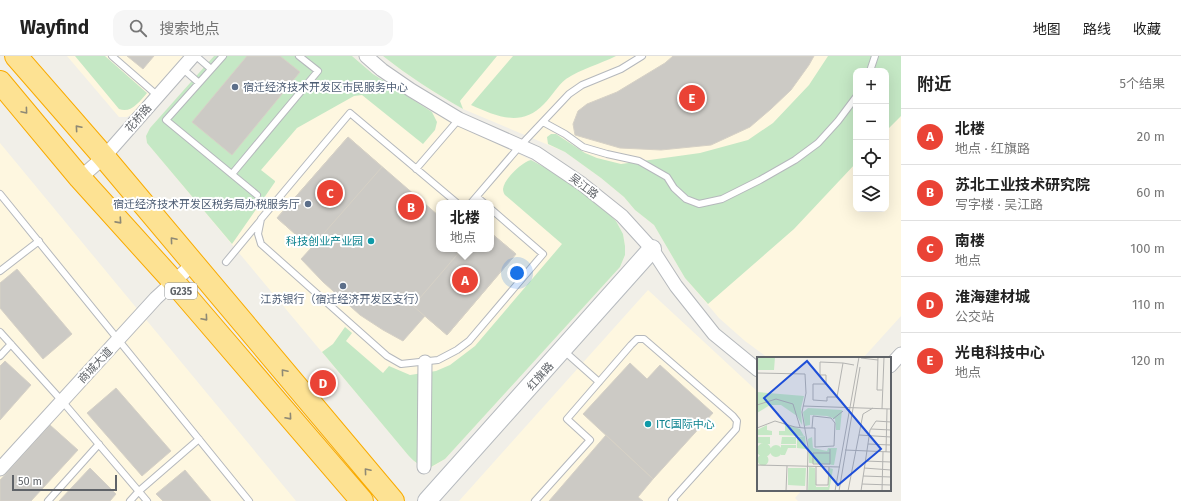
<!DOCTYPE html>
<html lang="zh">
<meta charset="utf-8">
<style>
:root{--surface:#fff;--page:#f6f6f6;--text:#222;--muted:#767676;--line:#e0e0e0;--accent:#ea4335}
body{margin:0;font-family:"Fira Sans","Noto Sans SC",sans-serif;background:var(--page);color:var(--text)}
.controls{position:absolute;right:12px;top:12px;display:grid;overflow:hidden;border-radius:8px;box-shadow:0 4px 16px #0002}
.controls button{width:36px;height:36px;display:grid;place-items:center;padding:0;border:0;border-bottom:1px solid var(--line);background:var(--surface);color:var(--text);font:20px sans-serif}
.scale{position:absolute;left:12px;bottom:10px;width:105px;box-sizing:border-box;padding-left:4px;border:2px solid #5f6368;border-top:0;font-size:11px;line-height:14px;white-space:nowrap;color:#5f6368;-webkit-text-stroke:3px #fff;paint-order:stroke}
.you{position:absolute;left:517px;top:217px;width:14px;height:14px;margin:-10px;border:3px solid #fff;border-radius:50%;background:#1a73e8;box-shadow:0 0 0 6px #1a73e833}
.badge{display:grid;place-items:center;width:26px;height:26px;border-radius:50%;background:var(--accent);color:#fff;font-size:13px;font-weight:700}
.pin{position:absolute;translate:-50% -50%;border:2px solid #fff;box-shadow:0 1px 4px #0006}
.popup{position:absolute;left:436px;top:144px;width:58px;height:52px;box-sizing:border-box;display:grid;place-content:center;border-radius:8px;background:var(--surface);filter:drop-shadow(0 1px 3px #0005);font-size:13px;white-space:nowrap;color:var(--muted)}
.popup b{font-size:15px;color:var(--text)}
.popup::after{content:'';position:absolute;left:50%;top:100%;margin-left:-8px;border:8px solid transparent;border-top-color:var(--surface)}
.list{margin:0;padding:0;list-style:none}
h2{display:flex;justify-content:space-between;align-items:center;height:52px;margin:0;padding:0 16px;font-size:17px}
h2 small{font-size:13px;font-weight:400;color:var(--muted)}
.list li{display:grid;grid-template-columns:26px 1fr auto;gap:12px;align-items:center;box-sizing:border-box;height:56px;padding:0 16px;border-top:1px solid var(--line)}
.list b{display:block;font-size:15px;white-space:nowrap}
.list p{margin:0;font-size:13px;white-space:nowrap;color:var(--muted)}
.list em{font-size:13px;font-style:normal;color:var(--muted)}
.icon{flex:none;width:22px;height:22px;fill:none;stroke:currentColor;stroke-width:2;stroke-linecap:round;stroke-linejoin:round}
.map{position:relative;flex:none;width:901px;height:445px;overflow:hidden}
header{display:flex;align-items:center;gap:24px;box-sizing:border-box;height:56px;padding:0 20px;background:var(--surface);border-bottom:1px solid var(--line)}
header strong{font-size:19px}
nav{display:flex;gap:22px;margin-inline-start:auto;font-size:14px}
.search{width:280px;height:36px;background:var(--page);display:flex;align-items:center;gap:10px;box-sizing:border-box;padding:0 14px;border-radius:12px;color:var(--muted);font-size:15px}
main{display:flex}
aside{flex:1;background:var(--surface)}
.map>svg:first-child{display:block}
.commercial{fill:#fef7e0;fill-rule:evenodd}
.green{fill:#c5e8c5}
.building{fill:#cccac5;stroke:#d6d1c6}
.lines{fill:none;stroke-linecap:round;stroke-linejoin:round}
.lane-casing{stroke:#b5b8bc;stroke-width:8}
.street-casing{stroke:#b5b8bc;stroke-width:15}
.secondary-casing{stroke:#b6babf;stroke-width:20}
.highway-casing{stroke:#f9ab00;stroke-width:24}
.lane{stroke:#fff;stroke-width:6}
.street{stroke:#fff;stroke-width:13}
.secondary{stroke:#fff;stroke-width:18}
.highway{stroke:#fde293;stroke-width:22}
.oneway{stroke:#8e8975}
.service-dot{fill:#5c6f8a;stroke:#fff;stroke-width:1.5}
.culture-dot{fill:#0f9aa8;stroke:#fff;stroke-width:1.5}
.labels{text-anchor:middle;stroke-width:4;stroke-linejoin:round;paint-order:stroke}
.shield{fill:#fff;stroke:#8f9295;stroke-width:1}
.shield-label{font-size:10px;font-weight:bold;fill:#5f6368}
.service-label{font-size:11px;fill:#4e5e75;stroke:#fff;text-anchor:start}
.street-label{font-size:11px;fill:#5f6368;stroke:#fff}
.culture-label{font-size:11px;fill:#0d838f;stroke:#fff;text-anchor:end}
.inset-road{fill:none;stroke:#b3b3b1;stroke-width:1}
.view{fill:#1d4ed8;fill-opacity:0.15;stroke:#1d4ed8;stroke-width:2}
.inset-edge{fill:none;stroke:#5f6368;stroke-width:2}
</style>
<header>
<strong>Wayfind</strong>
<div class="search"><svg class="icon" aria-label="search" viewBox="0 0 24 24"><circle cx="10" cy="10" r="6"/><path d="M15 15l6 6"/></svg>搜索地点</div>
<nav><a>地图</a><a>路线</a><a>收藏</a></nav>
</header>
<main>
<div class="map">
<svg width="901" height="445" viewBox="0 0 901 445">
<rect width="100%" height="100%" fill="#f1efe8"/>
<path class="commercial" d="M67 0H186L138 54 127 61H119Z
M214 0H352L373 18 432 56 531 104 555 117 603 152 616 165 623 178 625 190V199L620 211 445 403 434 410 431 411 416 407 408 399 147 87 146 80 150 72ZM439 147H491V193H439Z
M383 0H901V260L863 302H768L745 285 719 262 685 222 654 169 635 154 624 141 601 122 565 96 463 53 432 35 401 14ZM856 15H886V153H856Z
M0 87 296 445H0Z
M648 234 758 336V434H802L795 442 798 445H459Z"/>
<path class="green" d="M75 0H105L147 37C140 45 131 58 119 53Z
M214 0H352L373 18 432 56 437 66 435 74 423 88 362 39 354 40 297 72 261 114 275 125V126L232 188 147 87 146 80 150 72Z
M383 0H497L460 45 463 53C435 37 408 20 383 0Z
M513 0H616C600 8 581 13 566 23 557 30 552 40 544 48 521 72 496 60 471 49Z
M828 0H901V60L886 75V15H856V107L794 173 708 248 685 222 654 169 635 154 624 141 601 122 565 96 548 88 547 81 551 78H556L585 97 597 102 621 108 700 97 748 84 773 67 809 29Z
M531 104 555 117 603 152 616 165 623 178 625 190V199L620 211 445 403 431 411C421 411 415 407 408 399L322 296 333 288 345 271 352 277 346 285 383 317 389 310 410 319 436 315 450 309 475 290 562 188 505 139C504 138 503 135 503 133 504 123 522 106 531 104Z"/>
<path class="building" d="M127 0H154L143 13Z
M247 0H280L300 16 232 99 192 66Z
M673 0H814L809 9 791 34 771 53 750 71 711 89 661 94 620 92 575 79 573 68 578 55 587 48 617 36 665 7Z
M348 81 439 160V193H491V177L516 198 447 279 425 260 403 285 383 274 360 259 323 226 301 203 311 192 277 162Z
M348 81 382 111 311 192 277 162Z
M491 177 516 198 447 279 413 250 462 193H491Z
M17 213 72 278 43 303 0 252V227Z
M5 305 31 329 0 364V310Z
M630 307 647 323 660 309 713 357 653 423 583 358Z
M116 332 171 395 142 420 87 357Z
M50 369 78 394 31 445H0V424Z
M606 379 653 423 638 441 643 445H549Z
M90 412 116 438 110 445H59Z
M185 414 211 445H163L156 438Z"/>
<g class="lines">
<g class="lane-casing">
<path id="lane" d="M112 0 158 40
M196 0 211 13
M182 12 199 27 166 64 257 139
M870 15 875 0
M199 27 223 0
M543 66 565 78 583 91 607 98 639 105 667 121 674 132 686 143 699 148 722 143 760 124 795 104 818 87 838 65 856 41
M416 113 459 63
M232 118 318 15 299 0
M0 138 249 445
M477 141 484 147
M457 147 350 57 261 163 258 178 261 188 387 300 401 308 438 304 457 294 469 285 543 198 491 153
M471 147 519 91 569 38 582 29 621 13 642 0
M226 206 260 165
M0 215 39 185
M0 276 62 345 147 445
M563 294 599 326
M0 300 11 288
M48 445 99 388
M130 445 139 435 199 383
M535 445 590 384 567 363 631 289 637 283H644L733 360 737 365 736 373 672 444 674 445"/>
</g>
<g class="street-casing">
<path id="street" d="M366 0 382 14 411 34 459 63 536 97 582 128 622 160 652 193 676 230 714 278 758 314
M80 122 104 101 193 0
M890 310 901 298
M424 411 425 306
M0 413 156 242 193 208"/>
</g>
<g class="secondary-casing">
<path id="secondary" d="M427 445 652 193"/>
</g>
<g class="highway-casing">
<path id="highway" d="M16 0 104 101 393 445
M0 26 80 122 173 225 362 445"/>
</g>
<use href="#lane" class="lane"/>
<use href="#street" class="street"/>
<use href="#secondary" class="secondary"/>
<use href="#highway" class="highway"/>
</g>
<defs><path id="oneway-chevron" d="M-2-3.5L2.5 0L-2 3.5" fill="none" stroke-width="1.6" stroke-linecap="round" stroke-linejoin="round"/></defs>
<g class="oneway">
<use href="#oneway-chevron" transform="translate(25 55) rotate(50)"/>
<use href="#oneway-chevron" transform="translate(78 72) rotate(-131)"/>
<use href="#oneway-chevron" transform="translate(119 165) rotate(48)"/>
<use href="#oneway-chevron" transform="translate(173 184) rotate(-130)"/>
<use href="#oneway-chevron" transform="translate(205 262) rotate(49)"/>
<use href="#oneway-chevron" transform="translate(284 316) rotate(-130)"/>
<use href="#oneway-chevron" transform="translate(289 361) rotate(49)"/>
<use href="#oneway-chevron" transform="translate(367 415) rotate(-130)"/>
</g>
<g class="service-dot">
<circle cx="235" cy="31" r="4"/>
<circle cx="308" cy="148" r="4"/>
<circle cx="343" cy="230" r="4"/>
</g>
<g class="culture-dot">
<circle cx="371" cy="185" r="4"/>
<circle cx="648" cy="368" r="4"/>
</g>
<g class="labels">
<rect class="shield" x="165" y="227" width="32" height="16" rx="3"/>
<g class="shield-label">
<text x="181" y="239">G235</text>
</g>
<g class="service-label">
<text x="243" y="35">宿迁经济技术开发区市民服务中心</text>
<text x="300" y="152" text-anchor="end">宿迁经济技术开发区税务局办税服务厅</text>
<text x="343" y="247" text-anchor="middle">江苏银行（宿迁经济开发区支行）</text>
</g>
<g class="street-label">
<text transform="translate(138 62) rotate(-49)" y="4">花桥路</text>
<text transform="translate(584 130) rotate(37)" y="4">吴江路</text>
<text transform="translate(95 309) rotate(-47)" y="4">商城大道</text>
<text transform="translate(540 320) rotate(-48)" y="4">红旗路</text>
</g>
<g class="culture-label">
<text x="363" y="189">科技创业产业园</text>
<text x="656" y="372" text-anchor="start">ITC国际中心</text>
</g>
</g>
<g transform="translate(757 301)">
<rect width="134" height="134" fill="#f1efe8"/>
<path d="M0 0H18L17 13H0ZM0 35 47 39 44 51 45 68 40 59 24 48H13L0 56ZM51 51 85 53 83 73H79L78 62 70 59 53 58V68L48 69 46 55ZM17 65 10 68V73L15 74V78H0V73L8 69ZM22 65 43 72 47 79 22 78V74H28V68ZM48 79 49 92 40 91V80ZM0 80H13V87L0 86ZM25 80H39V87H24ZM55 80 56 91 70 94 71 91H80L77 108 52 106 51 82ZM0 93a7 7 0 1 1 14 0a7 7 0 1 1-14 0ZM24 88H39V91H31L28 98H24ZM13 94a6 6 0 1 1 12 0a6 6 0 1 1-12 0ZM0.5 103a5.5 5.5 0 1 1 11 0a5.5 5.5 0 1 1-11 0ZM52 110 58 111 59 130H71L72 111 76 112 72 134H51ZM31 111H49L48 129 31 128Z" fill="#c5e8c5"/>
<path class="inset-road" d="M121 0 120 33H125M104 1 121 3M86 6 80 40H70V44L56 43V27H69V18H63V5L86 6 97 8M0 16 48 17 49 36 45 55 51 90 50 134M0 48 19 42 36 47 43 70M46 49 134 52M125 52 127 0M76 62 86 54M0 71 18 64 38 70 47 71H58V90L77 89 78 66 74 61 56 59 55 71M114 72 134 73M102 78 134 80M111 87 134 88M88 93 134 95M129 95 130 52M108 104 134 105M67 107H56V96H73M67 107H73V92M0 108 83 110M59 110V128H71L72 110M107 111 134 113M106 119 134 120M105 127 134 128M29 134 30 109M78 134 102 0M82 134 103 10M91 134 106 57 116 51M104 134 113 73 119 64 134 65M125 134 126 95"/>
<path class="view" d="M50 4 124 92 81 128 7 41Z"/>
<rect width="134" height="134" class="inset-edge"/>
</g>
</svg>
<div class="controls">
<button>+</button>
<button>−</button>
<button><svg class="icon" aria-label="locate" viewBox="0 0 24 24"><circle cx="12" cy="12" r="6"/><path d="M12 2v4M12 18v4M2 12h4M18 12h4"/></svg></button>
<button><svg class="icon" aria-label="layers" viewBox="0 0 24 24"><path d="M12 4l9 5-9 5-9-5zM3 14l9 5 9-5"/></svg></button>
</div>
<div class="scale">50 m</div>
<div class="you"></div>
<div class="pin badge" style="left:465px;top:224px">A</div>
<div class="popup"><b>北楼</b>地点</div>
<div class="pin badge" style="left:411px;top:151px">B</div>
<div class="pin badge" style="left:330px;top:137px">C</div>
<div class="pin badge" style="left:323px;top:327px">D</div>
<div class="pin badge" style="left:692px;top:42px">E</div>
</div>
<aside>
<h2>附近<small>5个结果</small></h2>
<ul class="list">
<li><span class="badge">A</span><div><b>北楼</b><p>地点 · 红旗路</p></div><em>20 m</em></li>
<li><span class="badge">B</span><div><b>苏北工业技术研究院</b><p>写字楼 · 吴江路</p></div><em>60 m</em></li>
<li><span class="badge">C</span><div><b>南楼</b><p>地点</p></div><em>100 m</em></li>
<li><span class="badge">D</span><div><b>淮海建材城</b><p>公交站</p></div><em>110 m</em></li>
<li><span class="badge">E</span><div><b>光电科技中心</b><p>地点</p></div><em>120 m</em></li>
</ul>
</aside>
</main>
